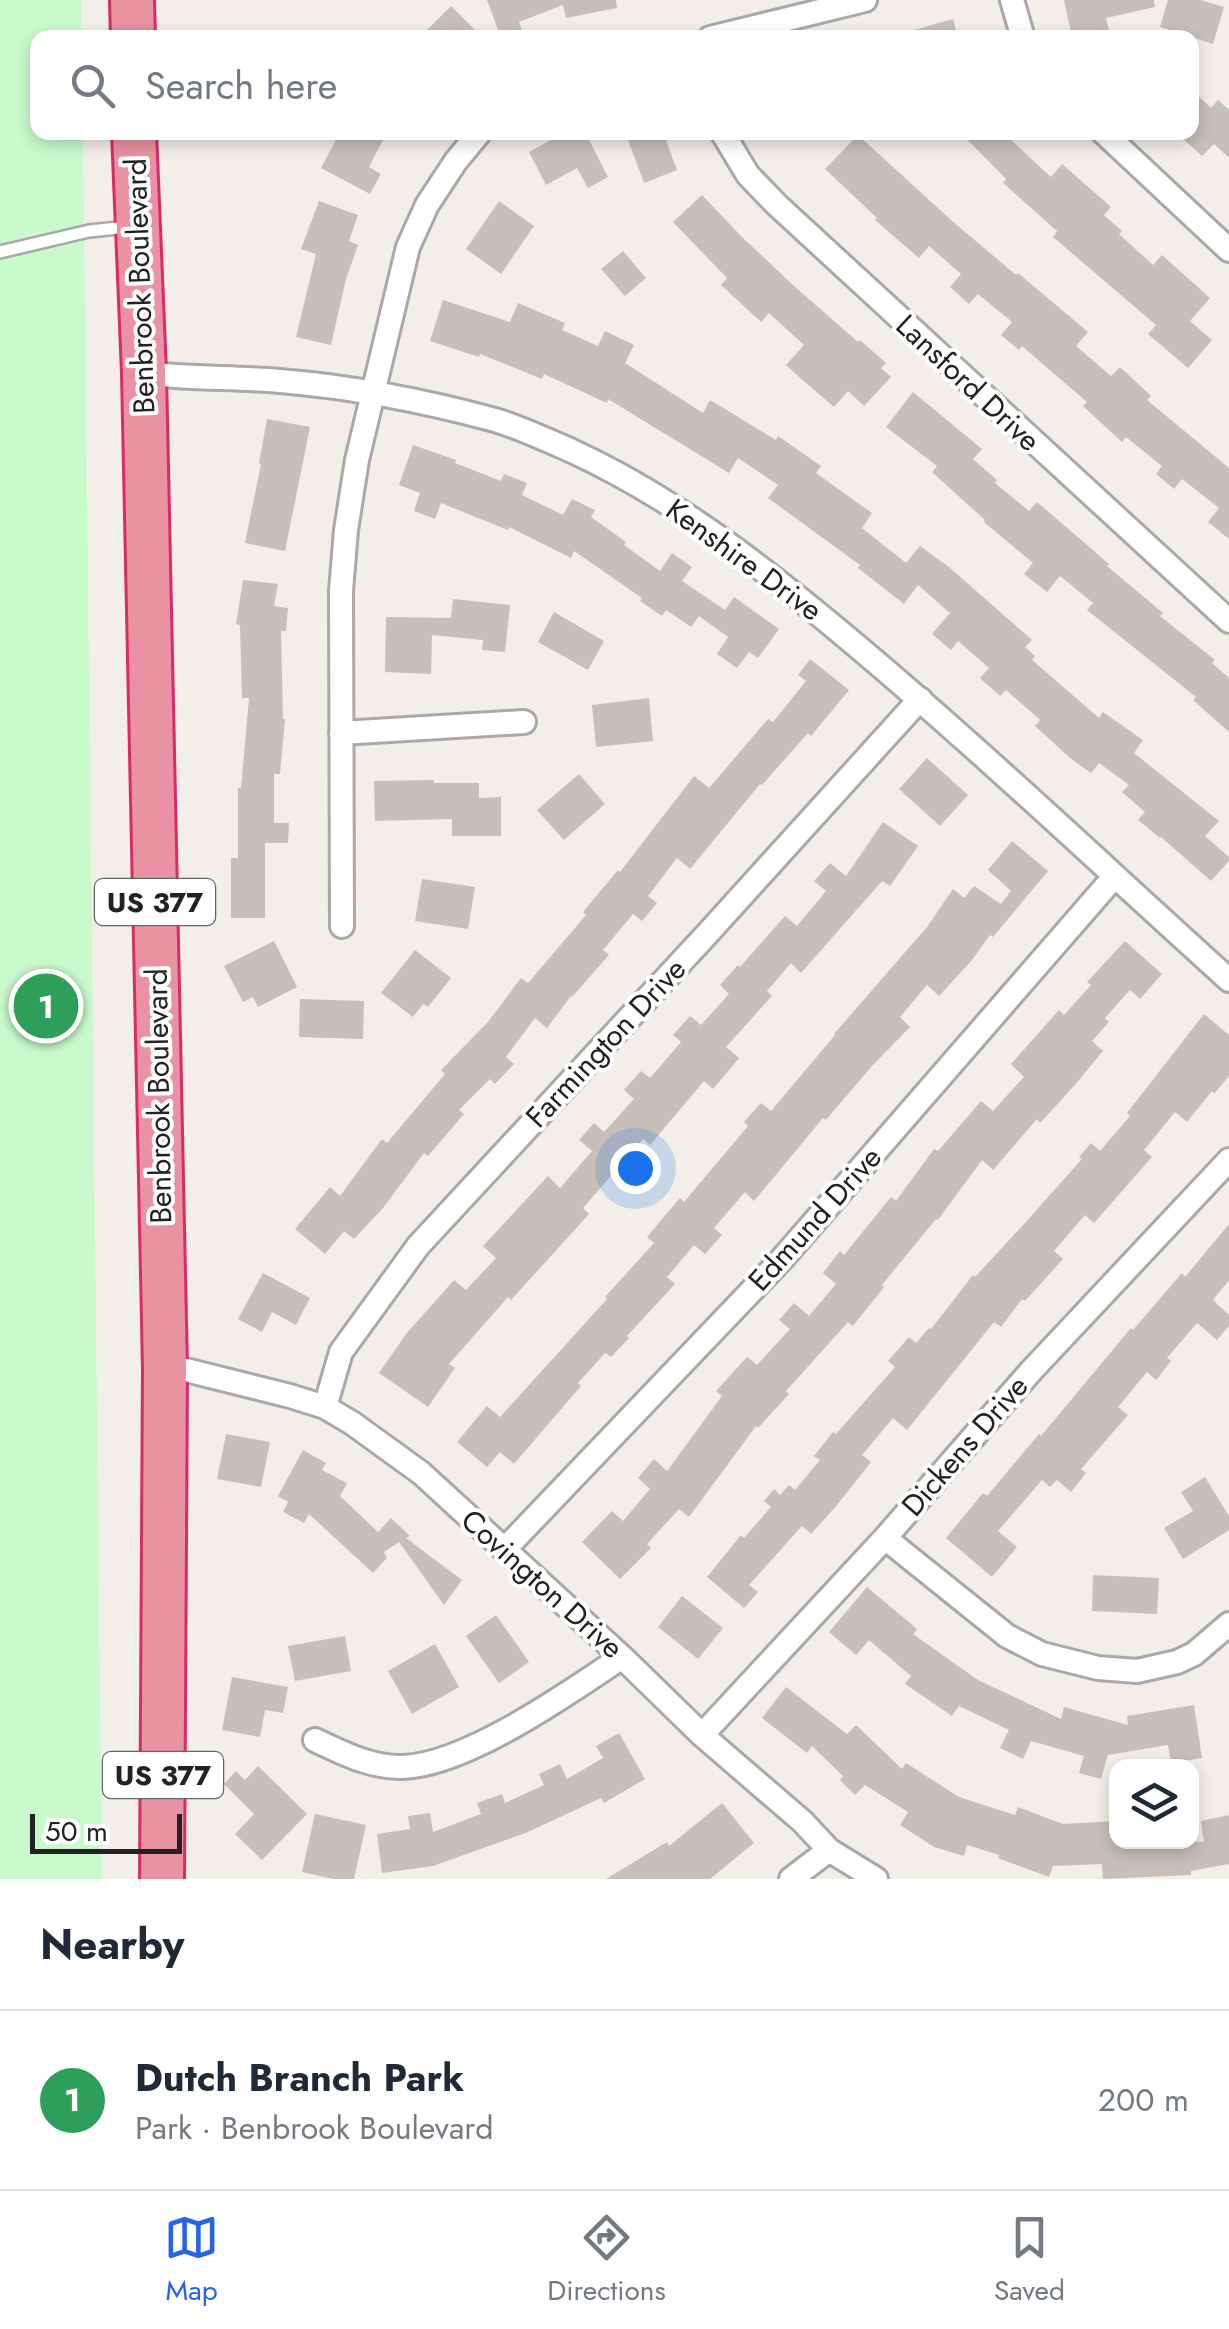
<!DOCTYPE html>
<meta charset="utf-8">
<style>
:root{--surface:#fff;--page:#f2f2f3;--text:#1f2937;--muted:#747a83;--line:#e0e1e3;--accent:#2563eb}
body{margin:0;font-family:Jost,sans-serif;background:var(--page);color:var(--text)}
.controls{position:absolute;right:30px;bottom:30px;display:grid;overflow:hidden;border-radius:20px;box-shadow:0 5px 15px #0003}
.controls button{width:90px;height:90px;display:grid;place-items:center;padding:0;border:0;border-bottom:2px solid var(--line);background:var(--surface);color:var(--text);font:50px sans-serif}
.scale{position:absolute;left:30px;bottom:25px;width:152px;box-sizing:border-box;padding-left:10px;border:5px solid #222;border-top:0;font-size:28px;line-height:35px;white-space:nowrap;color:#222;-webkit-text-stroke:8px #fff;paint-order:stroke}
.you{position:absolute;left:635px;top:1168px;width:35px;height:35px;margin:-25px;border:8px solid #fff;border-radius:50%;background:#1a73e8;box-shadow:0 0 0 15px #1a73e833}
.badge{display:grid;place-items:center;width:65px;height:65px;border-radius:50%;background:var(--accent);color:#fff;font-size:32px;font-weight:700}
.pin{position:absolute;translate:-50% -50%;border:5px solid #fff;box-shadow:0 2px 10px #0006}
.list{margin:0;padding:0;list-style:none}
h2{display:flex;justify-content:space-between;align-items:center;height:130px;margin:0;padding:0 40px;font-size:42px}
h2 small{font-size:32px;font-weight:400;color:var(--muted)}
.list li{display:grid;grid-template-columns:65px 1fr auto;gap:30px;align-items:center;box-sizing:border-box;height:180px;padding:0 40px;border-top:2px solid var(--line)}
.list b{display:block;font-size:38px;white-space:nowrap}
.list p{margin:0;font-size:32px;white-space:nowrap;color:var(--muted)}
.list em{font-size:32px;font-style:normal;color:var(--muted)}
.icon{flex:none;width:55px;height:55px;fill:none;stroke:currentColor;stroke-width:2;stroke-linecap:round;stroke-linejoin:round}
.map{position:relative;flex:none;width:1229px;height:1879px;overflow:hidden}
.search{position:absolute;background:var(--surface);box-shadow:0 5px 15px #0003;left:30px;right:30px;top:30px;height:110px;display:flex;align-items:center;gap:25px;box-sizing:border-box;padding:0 35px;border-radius:20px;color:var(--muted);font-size:38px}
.sheet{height:310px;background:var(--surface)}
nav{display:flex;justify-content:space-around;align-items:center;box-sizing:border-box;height:140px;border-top:2px solid var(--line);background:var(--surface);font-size:28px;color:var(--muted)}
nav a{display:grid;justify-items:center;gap:5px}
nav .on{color:var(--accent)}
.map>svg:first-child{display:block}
.park{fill:#c8facc}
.building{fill:#c7bfb8}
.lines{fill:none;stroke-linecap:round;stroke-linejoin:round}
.lane-casing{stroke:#a9a9a9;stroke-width:16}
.street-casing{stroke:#a9a9a9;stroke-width:28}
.highway-casing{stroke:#dc2a67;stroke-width:48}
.lane{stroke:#fff;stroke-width:11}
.street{stroke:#fff;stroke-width:22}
.highway{stroke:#e892a2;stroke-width:42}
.labels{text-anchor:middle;stroke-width:8;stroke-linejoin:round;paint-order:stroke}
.shield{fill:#fff;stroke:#646464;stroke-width:2.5}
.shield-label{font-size:28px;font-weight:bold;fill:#222}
.street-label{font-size:30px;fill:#222;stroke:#fff}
</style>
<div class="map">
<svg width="1229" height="1879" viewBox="0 0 1229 1879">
<rect width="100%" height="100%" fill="#f2efe9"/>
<path class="park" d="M0 0H81V37L38 38V132L83 133 102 1879H0Z"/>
<path class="building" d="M487 0H616L617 8 566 18 563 5 519 22 525 38H501Z
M1064 0H1154L1155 7 1106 18 1111 38H1072Z
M1168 0H1201L1224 7 1213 44 1160 27Z
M451 6 483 38H419Z
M953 19 958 38H905L904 33Z
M1192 90 1211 108 1218 100 1229 110V158L1214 144 1202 156 1183 139 1192 132Z
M340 132H387L369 167 381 174 370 194 321 168Z
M565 132H585L608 177 588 188 577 168 546 185 529 152Z
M625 132H663L677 170 644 183Z
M960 132H1019L1011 140 1051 177 1062 164 1111 207 1104 215 1122 231 1119 234 1153 265 1162 255 1210 298 1190 321 1212 340 1188 368 1148 334 1156 325 1053 237 1057 231 1003 183 1006 179Z
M858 135 951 220 1016 275 1018 273 1088 332 1076 346 1111 376 1120 367 1151 396 1147 400 1229 468V539L1208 522 1219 508 1182 479 1174 489 1156 474 1162 466 1126 437 1122 442 1083 406 1087 402 1022 346 1019 350 1001 335 1012 322 978 294 969 304 950 287 961 274 929 246 919 258 875 220 877 218 825 169Z
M702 195 742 237 794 286 858 342 860 340 886 363 881 368 891 377 864 406 848 391 834 407 806 383 786 365 804 345 769 313 761 322 721 285 727 278 673 222Z
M319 201 358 215 349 241 358 245 346 279 331 345 296 337 316 254 301 249Z
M499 201 534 226 501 274 466 249Z
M623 251 646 278 625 296 601 269Z
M443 300 510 322 518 303 565 323 562 330 598 346 605 331 634 345 625 363 703 413 710 400 776 440 778 436 821 466 816 473 872 513 862 528 906 563 920 546 949 567 1032 640 1025 647 1035 656 1032 660 1099 718 1103 712 1143 740 1134 753 1219 821 1205 836 1229 857V861L1211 881 1161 837 1160 838 1138 820 1145 812 1122 792 1129 785 1099 763 1091 773 1070 758 1035 726 1040 720 1006 690 1000 696 980 678 989 668 958 641 951 650 932 634 950 613 918 585 904 604 858 568 860 565 768 498 778 485 738 458 729 473 608 399 607 403 544 374 542 379 480 354 479 357 430 341Z
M913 392 982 449 973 459 997 480 995 483 1029 511 1037 502 1109 564 1107 566 1163 613 1160 616 1215 660 1212 663 1229 678V732L1193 700 1196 697 1087 610 1093 603 1060 576 1047 592 1024 574 1033 563 984 522 985 520 932 472 937 466 886 427Z
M267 419 310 427 285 551 245 543 261 464 259 463Z
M413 445 456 460 455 463 501 481 504 474 527 483 522 495 563 515 572 499 595 510 591 517 626 542 624 545 660 571 672 553 692 567 682 581 725 610 734 597 779 629 758 658 749 652 737 668 717 654 728 637 699 616 691 627 666 610 662 616 640 601 642 598 574 551 571 558 509 527 508 530 441 503 435 519 414 511 420 493 399 485Z
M243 580 278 584 274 606 288 608 286 631H281L283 719H285L280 774H274V823H289L288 843H265V918H231V858H238V788H241L249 698H242L240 625 236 624Z
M453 599 510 605 505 652 482 650 483 640 432 635 431 674 385 672 386 617 451 618Z
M554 612 604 641 588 670 538 642Z
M810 659 849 690 811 736 808 733 762 785 760 784 690 869 677 858 648 896 657 903 642 921 633 914 603 950 609 955 572 997 571 996 547 1028 535 1018 506 1057 514 1064 495 1084 490 1079 459 1110 464 1114 428 1156 424 1153 383 1208 354 1239 344 1231 325 1254 295 1229 330 1187 340 1196 382 1139 387 1143 445 1074 441 1070 488 1022 521 978 528 983 586 915 583 912 618 870 620 872 694 776 709 788 768 719 773 722 806 681 798 675Z
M649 698 653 741 596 747 592 705Z
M927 758 968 795 940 826 899 789Z
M579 774 605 804 564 840 537 810Z
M434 780V783H479V798L501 797V836H452V819L375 821 374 781Z
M883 822 918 846 890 886 882 881 801 973 791 963 767 991 772 996 726 1047 739 1058 713 1089 704 1081 650 1145 643 1139 583 1208 589 1214 511 1300 508 1297 449 1364 455 1368 428 1407 379 1373 406 1334 454 1280 466 1290 496 1258 483 1246 548 1176 560 1188 592 1151 579 1140 594 1123 604 1132 634 1099 624 1090 641 1071 650 1078 681 1042 673 1035 690 1016 701 1025 729 994 720 985 738 965 740 967 785 916 797 926 826 891 814 881 830 863 846 876Z
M1012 841 1048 871 993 937 990 935 972 960 939 996 927 985 900 1017 910 1027 871 1067 826 1120 823 1118 754 1201 745 1192 714 1228 722 1235 705 1254 694 1245 667 1277 675 1284 627 1336 629 1338 611 1357 605 1353 578 1383 581 1386 514 1464 500 1452 487 1467 457 1442 487 1406 500 1417 607 1299 605 1297 654 1243 647 1237 680 1198 684 1202 748 1126 744 1122 761 1103 771 1111 835 1035 834 1034 927 927 953 889 964 898 974 886 1001 904 1011 891 988 870Z
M422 879 475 887 468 929 415 921Z
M274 941 297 987 258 1007 253 997 243 1002 224 966Z
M1125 941 1162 974 1140 999 1130 990 1105 1018 1109 1022 1092 1041 1103 1051 1074 1086 1040 1123 1037 1119 993 1170 982 1160 938 1220 936 1219 882 1285 884 1287 853 1326 848 1322 786 1391 789 1394 758 1428 756 1426 689 1517 679 1509 647 1544 651 1548 620 1579 582 1542 612 1511 623 1521 650 1489 638 1478 654 1459 667 1471 722 1396 716 1391 747 1357 757 1365 790 1329 779 1320 794 1303 809 1316 836 1284 823 1273 840 1251 844 1255 891 1197 896 1201 934 1149 938 1151 981 1101 993 1111 1024 1077 1011 1064 1059 1010 1064 1015 1091 985 1087 982Z
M415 950 451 978 428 1007 423 1004 413 1017 381 993Z
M300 999 364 1001 363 1039 299 1037Z
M1204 1014 1229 1035V1076L1214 1094 1212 1091 1187 1122 1175 1112 1144 1150 1152 1157 1094 1223 1085 1215 1054 1251 1063 1259 1025 1301 1022 1299 1001 1327 994 1322 907 1430 893 1418 862 1455 871 1462 837 1505 811 1534 802 1526 749 1585 758 1592 744 1608 707 1577 741 1535 744 1538 771 1507 764 1501 774 1489 780 1495 789 1485 795 1490 820 1460 814 1456 833 1432 836 1434 895 1367 888 1361 909 1337 916 1343 929 1328 931 1329 973 1275 975 1277 1024 1224 1082 1159 1079 1157 1091 1143 1100 1151 1130 1116 1127 1113Z
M1229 1224V1280L1213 1300 1229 1315V1326L1217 1340 1197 1323 1167 1358 1171 1361 1156 1380 1147 1372 1118 1407 1128 1415 1081 1469 1086 1473 1071 1492 1057 1480 1050 1487 1042 1480 998 1531 1017 1547 992 1577 946 1538 983 1493 987 1496 1039 1434 1041 1436 1131 1328 1133 1330 1182 1273 1185 1277Z
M263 1273 310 1298 296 1325 272 1312 262 1332 238 1319Z
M226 1434 270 1442 261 1487 217 1479Z
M303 1450 326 1463 322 1470 347 1483 340 1496 378 1532 391 1518 410 1536 406 1538 462 1580 444 1605 399 1542 384 1552 387 1558 373 1573 309 1514 304 1523 283 1512 288 1502 278 1496Z
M1205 1477 1229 1516V1530L1183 1559 1164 1528 1193 1511 1181 1492Z
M1093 1575 1159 1578 1157 1614 1092 1611Z
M867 1587 917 1629 913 1634 978 1680 1061 1719 1064 1707 1128 1725 1127 1716 1194 1705 1202 1758 1171 1763 1168 1745 1108 1755 1101 1779 1079 1773 1084 1756 1031 1741 1023 1759 1000 1748 1009 1730 959 1706 952 1716 905 1684 911 1676 869 1640 856 1655 829 1632Z
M682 1596 723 1628 698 1659 658 1627Z
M496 1615 529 1662 499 1683 466 1636Z
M345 1636 351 1671 295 1681 288 1646Z
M435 1644 459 1687 412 1714 388 1671Z
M232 1677 288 1687 283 1713 265 1710 260 1737 222 1730Z
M786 1687 847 1734 856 1725 902 1769 906 1763 959 1797 1015 1815 1018 1807 1063 1824 1116 1821V1842H1204L1201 1821 1229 1815V1864L1191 1871V1875L1104 1879H1103L1102 1864 1053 1866 1049 1877 998 1858 999 1855 967 1845 964 1856 934 1847 900 1825 908 1812 865 1785 855 1795 840 1780 843 1776 812 1746 807 1753 762 1718Z
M619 1733 645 1779 604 1803 601 1798 528 1832 433 1866 382 1873 377 1834 410 1829 408 1816 430 1813 433 1832 481 1814 477 1803 502 1794 505 1803 544 1785 539 1774 560 1764 567 1779 603 1758 596 1746Z
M258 1766 307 1814 262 1860 235 1834 254 1814 224 1784 236 1771 245 1780Z
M722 1803 754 1843 710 1879H606L667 1842 669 1846Z
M315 1814 366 1825 354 1879H333L302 1872Z"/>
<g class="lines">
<g class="lane-casing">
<path id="lane" d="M0 252 89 231 128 227"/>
</g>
<g class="street-casing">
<path id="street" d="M1012 0 1023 38
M710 38 865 0
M722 132 748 175 777 205 1229 621
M1103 132 1229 250
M144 373C189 379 234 377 280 381 352 387 425 401 495 420 522 428 547 440 572 451 678 500 769 572 858 647 985 754 1106 869 1229 980
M341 733 524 722
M342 926 341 591 346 530 357 460 408 247 427 205 456 161 480 132
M165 1369 186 1370 290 1396 325 1407 352 1423 421 1473 622 1657 702 1735 803 1822 829 1850 876 1879
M325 1407 341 1352 418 1246 708 933 920 699
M885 1538 1007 1636 1042 1654 1098 1668 1137 1671 1177 1662 1194 1654 1229 1624
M504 1550 782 1259 1114 877
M702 1735 885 1538 1031 1371 1229 1160
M315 1740C343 1753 371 1768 403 1767 466 1765 569 1693 622 1657
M791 1879 829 1850"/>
</g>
<g class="highway-casing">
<path id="highway" d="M132 0 133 38
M134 132 144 373 165 1369 162 1879"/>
</g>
<use href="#lane" class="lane"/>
<use href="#street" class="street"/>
<use href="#highway" class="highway"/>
</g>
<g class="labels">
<g class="shield">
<rect x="95" y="879" width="120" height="46" rx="8"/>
<rect x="103" y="1752" width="120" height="46" rx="8"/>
</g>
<g class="shield-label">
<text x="155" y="912">US 377</text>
<text x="163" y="1785">US 377</text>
</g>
<g class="street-label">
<text transform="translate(140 286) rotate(-92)" y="10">Benbrook Boulevard</text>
<text transform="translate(968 383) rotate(43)" y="10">Lansford Drive</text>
<text transform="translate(744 560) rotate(36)" y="10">Kenshire Drive</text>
<text transform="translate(606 1043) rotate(-47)" y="10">Farmington Drive</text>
<text transform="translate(159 1096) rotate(-91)" y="10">Benbrook Boulevard</text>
<text transform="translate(815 1219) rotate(-48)" y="10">Edmund Drive</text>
<text transform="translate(965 1446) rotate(-49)" y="10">Dickens Drive</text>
<text transform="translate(542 1584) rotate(42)" y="10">Covington Drive</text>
</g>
</g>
</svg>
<div class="controls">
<button><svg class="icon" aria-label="layers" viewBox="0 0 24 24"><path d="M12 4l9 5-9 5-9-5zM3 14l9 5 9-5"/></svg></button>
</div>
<div class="scale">50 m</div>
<div class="you"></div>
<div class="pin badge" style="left:46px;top:1006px;background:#2e9e5b">1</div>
<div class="search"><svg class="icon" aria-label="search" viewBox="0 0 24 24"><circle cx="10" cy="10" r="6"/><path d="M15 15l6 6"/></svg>Search here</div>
</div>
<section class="sheet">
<h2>Nearby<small></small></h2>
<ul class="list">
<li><span class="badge" style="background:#2e9e5b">1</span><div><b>Dutch Branch Park</b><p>Park · Benbrook Boulevard</p></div><em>200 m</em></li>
</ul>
</section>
<nav>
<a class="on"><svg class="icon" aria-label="map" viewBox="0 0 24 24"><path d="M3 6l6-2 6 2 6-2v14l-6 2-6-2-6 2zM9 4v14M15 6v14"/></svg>Map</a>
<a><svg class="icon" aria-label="directions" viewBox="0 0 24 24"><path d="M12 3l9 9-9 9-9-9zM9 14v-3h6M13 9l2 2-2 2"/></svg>Directions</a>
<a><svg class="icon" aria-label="saved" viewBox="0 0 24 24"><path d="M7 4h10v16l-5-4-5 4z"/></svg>Saved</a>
</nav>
